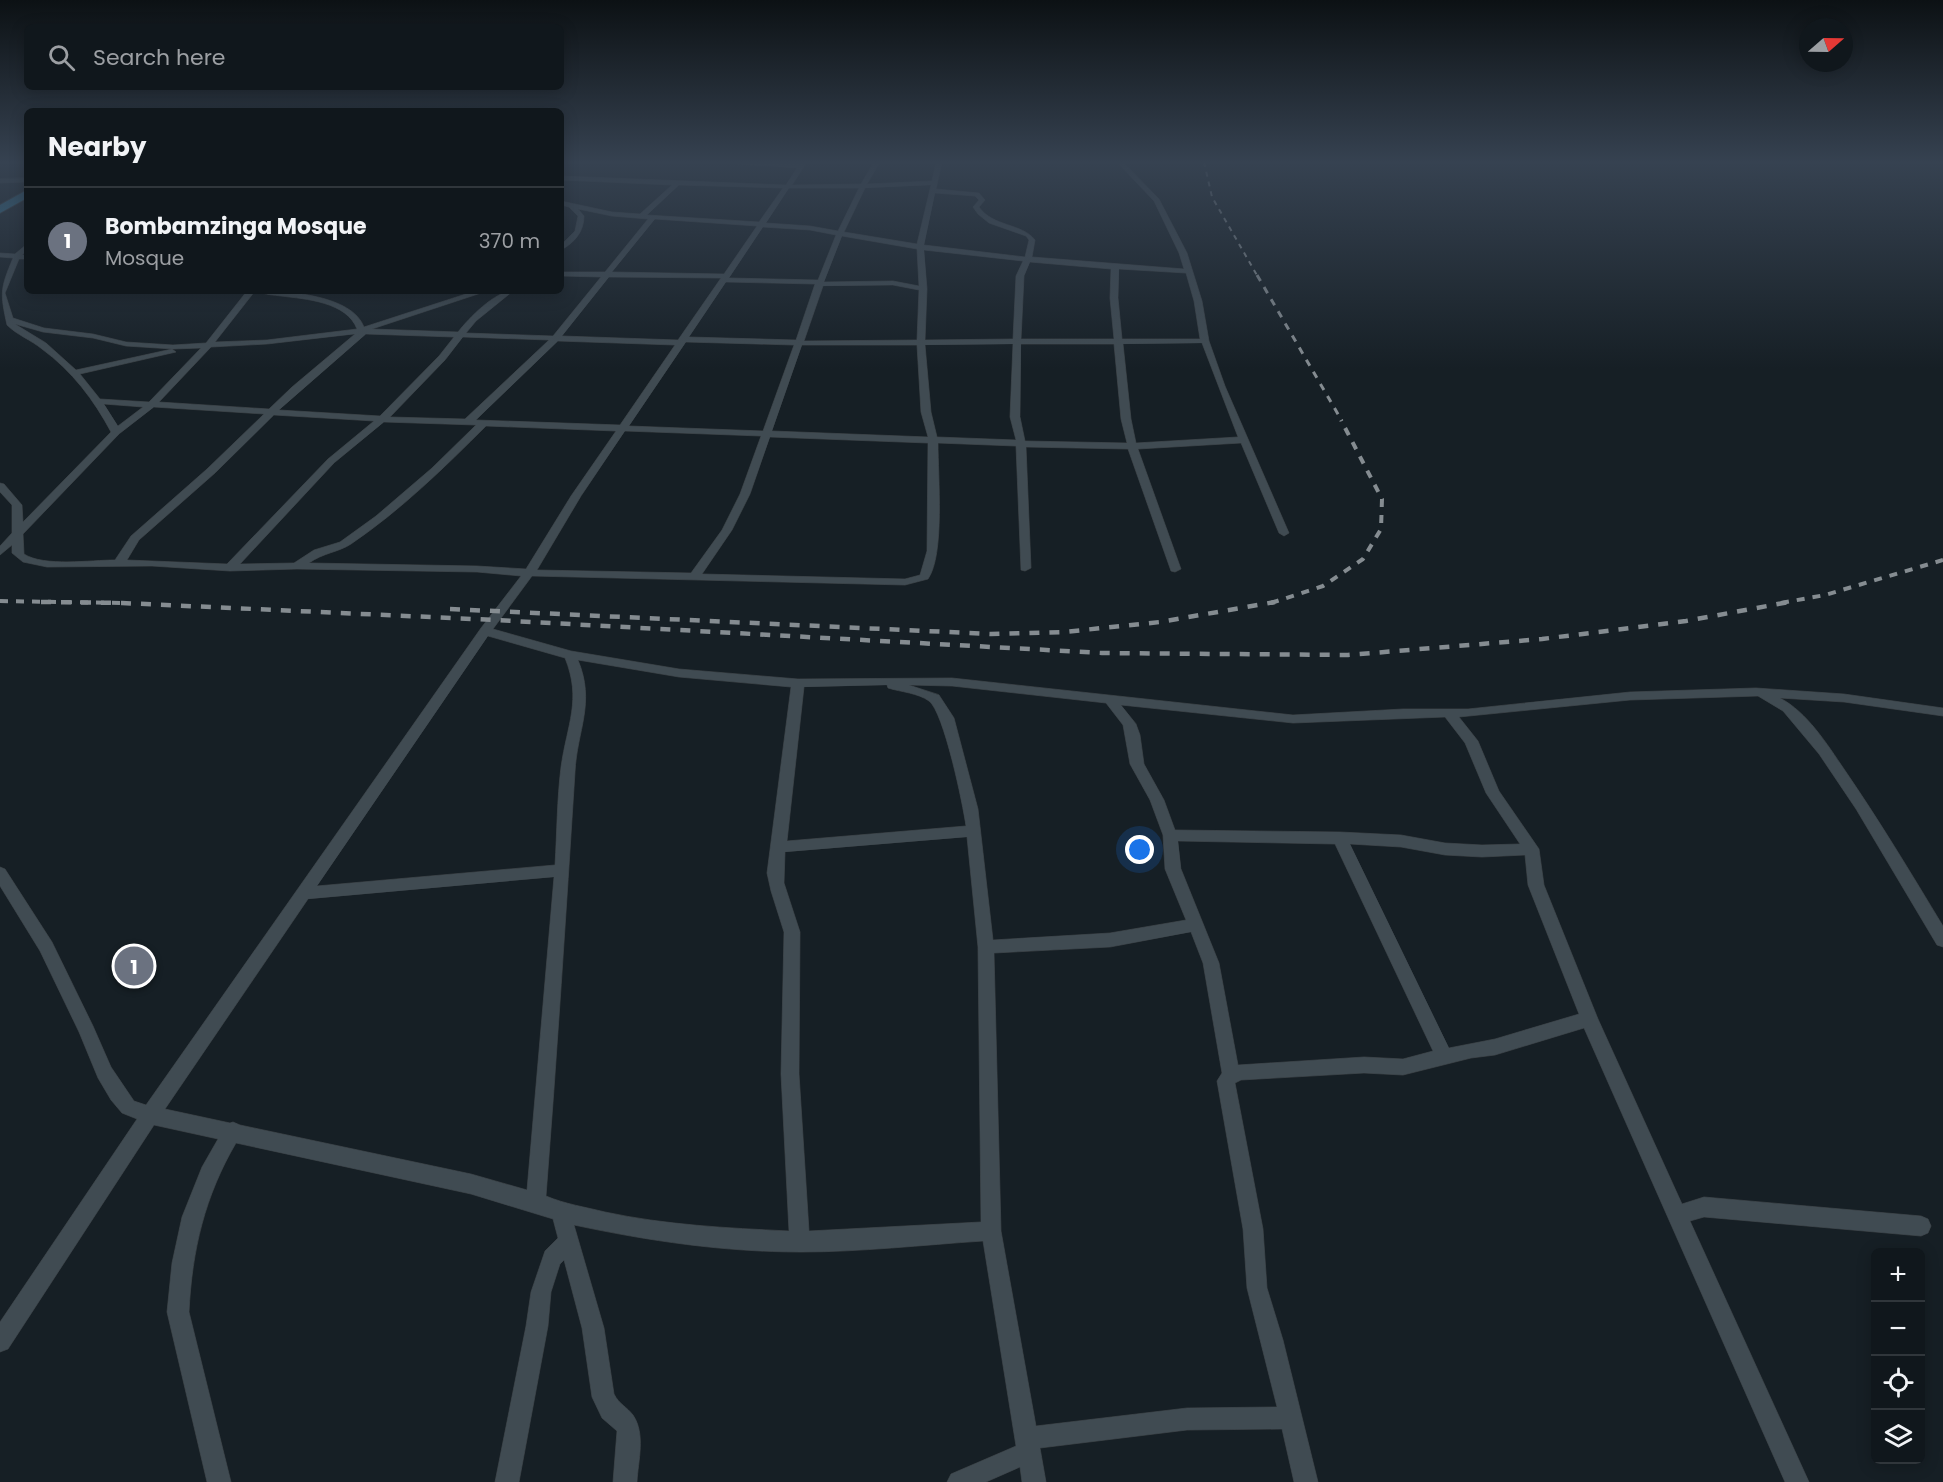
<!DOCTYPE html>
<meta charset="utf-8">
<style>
:root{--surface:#10171c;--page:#192025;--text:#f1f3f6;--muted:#9c9fa3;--line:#30363b;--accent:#f8a04b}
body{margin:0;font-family:Poppins,sans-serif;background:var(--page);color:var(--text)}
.controls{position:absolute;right:18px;bottom:18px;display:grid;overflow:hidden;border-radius:9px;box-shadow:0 3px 15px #0003}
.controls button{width:54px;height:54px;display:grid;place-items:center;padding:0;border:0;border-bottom:2px solid var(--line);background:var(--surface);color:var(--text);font:30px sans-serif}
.compass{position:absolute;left:1799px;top:18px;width:54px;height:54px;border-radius:50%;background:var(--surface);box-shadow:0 3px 15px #0003;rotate:70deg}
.you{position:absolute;left:1140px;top:850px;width:21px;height:21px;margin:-15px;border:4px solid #fff;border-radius:50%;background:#1a73e8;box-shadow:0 0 0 9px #1a73e833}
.badge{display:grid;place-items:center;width:39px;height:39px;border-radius:50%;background:var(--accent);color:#fff;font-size:20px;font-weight:700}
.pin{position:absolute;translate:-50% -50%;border:3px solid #fff;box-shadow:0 2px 6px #0006}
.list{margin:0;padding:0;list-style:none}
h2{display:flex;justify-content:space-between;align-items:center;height:78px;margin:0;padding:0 24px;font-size:26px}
h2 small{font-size:20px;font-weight:400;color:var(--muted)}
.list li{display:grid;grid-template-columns:39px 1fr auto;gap:18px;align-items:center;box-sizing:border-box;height:108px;padding:0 24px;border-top:2px solid var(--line)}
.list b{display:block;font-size:22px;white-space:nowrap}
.list p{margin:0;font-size:20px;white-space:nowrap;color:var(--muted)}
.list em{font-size:20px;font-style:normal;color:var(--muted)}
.icon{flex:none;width:33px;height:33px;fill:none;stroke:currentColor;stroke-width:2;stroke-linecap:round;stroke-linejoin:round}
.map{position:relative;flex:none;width:1943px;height:1482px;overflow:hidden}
.search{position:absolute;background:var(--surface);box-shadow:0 3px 15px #0003;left:24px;top:24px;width:540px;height:66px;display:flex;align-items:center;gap:15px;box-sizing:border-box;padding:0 21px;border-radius:9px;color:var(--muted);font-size:22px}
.panel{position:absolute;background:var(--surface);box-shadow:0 3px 15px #0003;left:24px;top:108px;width:540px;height:186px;border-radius:9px}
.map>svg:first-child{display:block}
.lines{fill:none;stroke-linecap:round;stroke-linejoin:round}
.minor-casing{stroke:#363c40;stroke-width:1}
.trunk-casing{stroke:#363c40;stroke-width:2}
.minor{fill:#404b52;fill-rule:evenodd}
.trunk{fill:#307ea4;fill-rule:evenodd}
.rail-far3{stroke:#858c91;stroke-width:2;stroke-dasharray:5 5;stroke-linecap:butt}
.rail-far2{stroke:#858c91;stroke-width:3;stroke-dasharray:7 7;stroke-linecap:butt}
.rail-far1{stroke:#858c91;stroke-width:4;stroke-dasharray:8 8;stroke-linecap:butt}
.rail{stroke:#858c91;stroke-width:4.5;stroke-dasharray:10 10;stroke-linecap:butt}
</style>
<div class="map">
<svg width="1943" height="1482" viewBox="0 0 1943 1482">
<rect width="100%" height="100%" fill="#161f25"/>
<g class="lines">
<g class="minor-casing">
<path id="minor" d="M707 162 800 164 801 162H807L792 185 861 184 874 162H880L867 184 932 181 936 162H942L936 189 979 193 985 200 979 207C993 227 1022 223 1035 240L1032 257 1184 269 1179 253 1154 201 1117 162H1123L1159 199 1187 253 1202 301 1209 341 1225 386 1289 533 1284 536 1279 533 1241 443 1138 449 1181 569 1175 572 1171 571 1128 449 1026 447 1031 568 1025 571 1021 570 1016 446 938 443C938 476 945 555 928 579L905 585 532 576 493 629 571 651 679 669 798 679 952 678 1293 715 1403 709H1468L1630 692 1756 688 1844 694 1943 708V716L1844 702 1780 698C1807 712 1827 744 1844 769 1879 820 1911 873 1943 926V947L1937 945 1856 809 1819 754 1783 711 1758 696 1630 700 1459 717 1478 741 1499 791 1539 849 1544 885 1598 1019 1682 1204 1704 1197 1921 1216 1928 1219 1931 1226 1928 1233 1921 1236 1704 1217 1690 1221 1809 1482H1785L1584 1028 1495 1055 1471 1058 1403 1075 1364 1073 1241 1080 1235 1083 1263 1229 1267 1288 1283 1340 1318 1482H1294L1282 1429 1187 1430 1040 1448 1046 1482H1022L1020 1467 986 1482H947L951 1474 1016 1446 983 1241C922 1245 861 1252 801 1252 724 1252 649 1241 574 1225L604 1328 614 1394C619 1404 627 1407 633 1415 646 1434 638 1461 637 1482H613L617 1431 602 1418 592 1397 582 1328 564 1260 560 1264 551 1292 548 1326 519 1482H495L526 1326 531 1292 545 1251 558 1238 553 1219 471 1194 236 1143C205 1196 192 1250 189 1312L231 1482H207L167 1312 172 1263 182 1217 202 1167 218 1139 154 1125 8 1349 0 1352V1322L137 1119 122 1113 111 1100 98 1078 79 1032 40 951 0 886V867L5 869 52 942 93 1026 111 1067 134 1101 146 1105 481 628 521 576 477 572 297 569 230 571 152 566 47 567 23 562 12 553V545L0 555V546L12 533V505L0 492V483L4 484 22 505 23 522 111 432C94 400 72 371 42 349 31 340 17 335 7 325 0 293 0 289 13 258L0 257V253L15 254 27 244V250L22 255H27V259H19L5 293 13 318 44 328 93 334 126 342 173 345 206 343 247 291H255L215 342 267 340 357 329C347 302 306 299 281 296 274 295 265 295 258 291 288 291 352 295 364 327L475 291H487L372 329 458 332C469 318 495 291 513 291L476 321 466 333 553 336 601 277 561 276V272H605L648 219 612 216 578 209 584 216C584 232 574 243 561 250V245L575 231 578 216 569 207 561 205V201L612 212 640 214 672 185 561 180V176L786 185 797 168ZM679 185 783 188 759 222 647 215ZM931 185 917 244 844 232 865 188ZM789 188H859L838 231 810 226 766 223ZM935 193 975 196 979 200 973 207 978 214 989 223 1026 236 1029 240 1025 257 924 245ZM655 219 757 226 724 274 612 272ZM763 227 810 230 836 235 818 280 729 278ZM842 236 917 249 919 286 893 281 824 282ZM924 250 1023 261 1016 276 1013 339 925 340 927 289ZM1030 262 1111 269 1110 298 1114 339H1021L1024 276ZM1119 269 1186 273 1194 301 1200 339H1122L1118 298ZM609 277 721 278 678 340 562 336ZM726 282 815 284 796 340 689 337ZM893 285 919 290 917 340 804 341 823 286ZM15 324 43 332 93 338 126 346 173 349 201 348 149 402 100 399 80 374 176 352 172 349 76 370 46 343ZM355 334 292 387 269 409 159 402 211 347 267 344ZM366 334 454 337 439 356 380 416 279 410ZM463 337 549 340 465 419 390 417 445 360ZM558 341 675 345 620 425 476 420ZM686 342 794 345 763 431 629 426ZM1202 343 1238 437 1136 443 1131 419 1123 344ZM1013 344 1010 417 1016 440 937 437 931 412 925 345ZM1021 344H1114L1121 419 1127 443 1025 441 1020 417ZM802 345H917L921 412 928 437 772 431ZM104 404 143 407 118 426ZM154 407 264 414 207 469 131 536 115 560C91 560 44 567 24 554L23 534 119 434ZM274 415 374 421 328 459 227 564 127 560 139 540 215 473ZM384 422 476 425 432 468 376 516 340 542 314 550 294 563 240 564 334 463ZM486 426 616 431 571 496 526 569 477 566 309 563C323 553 339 552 351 544 401 510 444 468 486 426ZM625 431 761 436 740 494 722 530 691 573 537 570 581 496ZM770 437 928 443 927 551 920 575 905 579 702 574 732 530 750 494ZM488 636 565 658C582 700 567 724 561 767 557 799 557 832 555 865L317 886ZM578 660 679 677 791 687 767 873 771 891 784 932 781 1074 789 1231C727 1228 666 1225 605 1212 585 1207 565 1204 546 1196 557 1055 566 914 575 772 577 730 596 703 578 660ZM887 685 888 688C901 692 918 693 929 701 944 712 963 805 966 826L787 841 804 687ZM909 685 952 686 1106 703 1123 725 1130 764 1150 800 1163 835 1165 869 1186 920 1110 933 993 940 978 809 954 718 939 695ZM1121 705 1293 723 1445 717 1465 743 1486 793 1520 844 1482 845 1445 843 1401 835 1340 832 1175 830 1164 800 1144 764 1140 735 1136 724ZM967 837 978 947 981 1222 809 1231 799 1074 800 932 784 883 785 852ZM1178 841 1335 844 1433 1051 1403 1059 1364 1057 1238 1065 1219 963 1181 869ZM1350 844 1401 847 1445 855 1482 857 1525 855 1528 885 1579 1014 1495 1039 1449 1048ZM554 877 527 1190 471 1174 240 1125 233 1122 230 1123 165 1109 308 899ZM1191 932 1203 963 1222 1073 1217 1081 1243 1229 1247 1288 1277 1407 1187 1408 1036 1426 1001 1231 994 953 1110 947Z
M27 178V182L0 183V179Z"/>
</g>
<g class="trunk-casing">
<path id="trunk" d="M27 190V198L0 213V205Z"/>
</g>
<use href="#minor" class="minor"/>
<use href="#trunk" class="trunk"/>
<path class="rail-far3" d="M1204 162 1212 197 1258 277"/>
<path class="rail-far2" d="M1257 275 1342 421"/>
<path class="rail-far1" d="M0 601 126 603
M1271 603 1323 586 1363 559 1381 529 1382 499 1341 420
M1781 603 1825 595 1943 560"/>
<path class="rail" d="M41 602 122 603 495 620 1102 653 1348 655 1542 639 1686 621 1789 602
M450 609 991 634 1064 632 1160 622 1275 602"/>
</g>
<linearGradient id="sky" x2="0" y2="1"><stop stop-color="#0c1114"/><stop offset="0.44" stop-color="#364251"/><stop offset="1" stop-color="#364251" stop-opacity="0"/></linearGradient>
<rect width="1943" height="369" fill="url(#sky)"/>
</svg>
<div class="controls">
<button>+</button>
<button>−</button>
<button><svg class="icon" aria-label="locate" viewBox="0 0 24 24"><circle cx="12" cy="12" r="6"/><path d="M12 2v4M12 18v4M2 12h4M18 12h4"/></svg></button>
<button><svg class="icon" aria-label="layers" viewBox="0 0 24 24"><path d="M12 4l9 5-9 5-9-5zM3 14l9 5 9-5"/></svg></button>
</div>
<svg class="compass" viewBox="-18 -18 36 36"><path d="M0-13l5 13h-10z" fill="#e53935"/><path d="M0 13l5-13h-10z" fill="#9c9fa3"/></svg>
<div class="you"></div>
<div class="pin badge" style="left:134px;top:966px;background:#6b7280">1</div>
<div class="search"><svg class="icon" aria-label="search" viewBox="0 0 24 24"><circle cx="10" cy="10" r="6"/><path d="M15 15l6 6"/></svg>Search here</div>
<section class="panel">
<h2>Nearby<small></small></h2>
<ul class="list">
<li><span class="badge" style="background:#6b7280">1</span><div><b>Bombamzinga Mosque</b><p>Mosque</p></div><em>370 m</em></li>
</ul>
</section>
</div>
